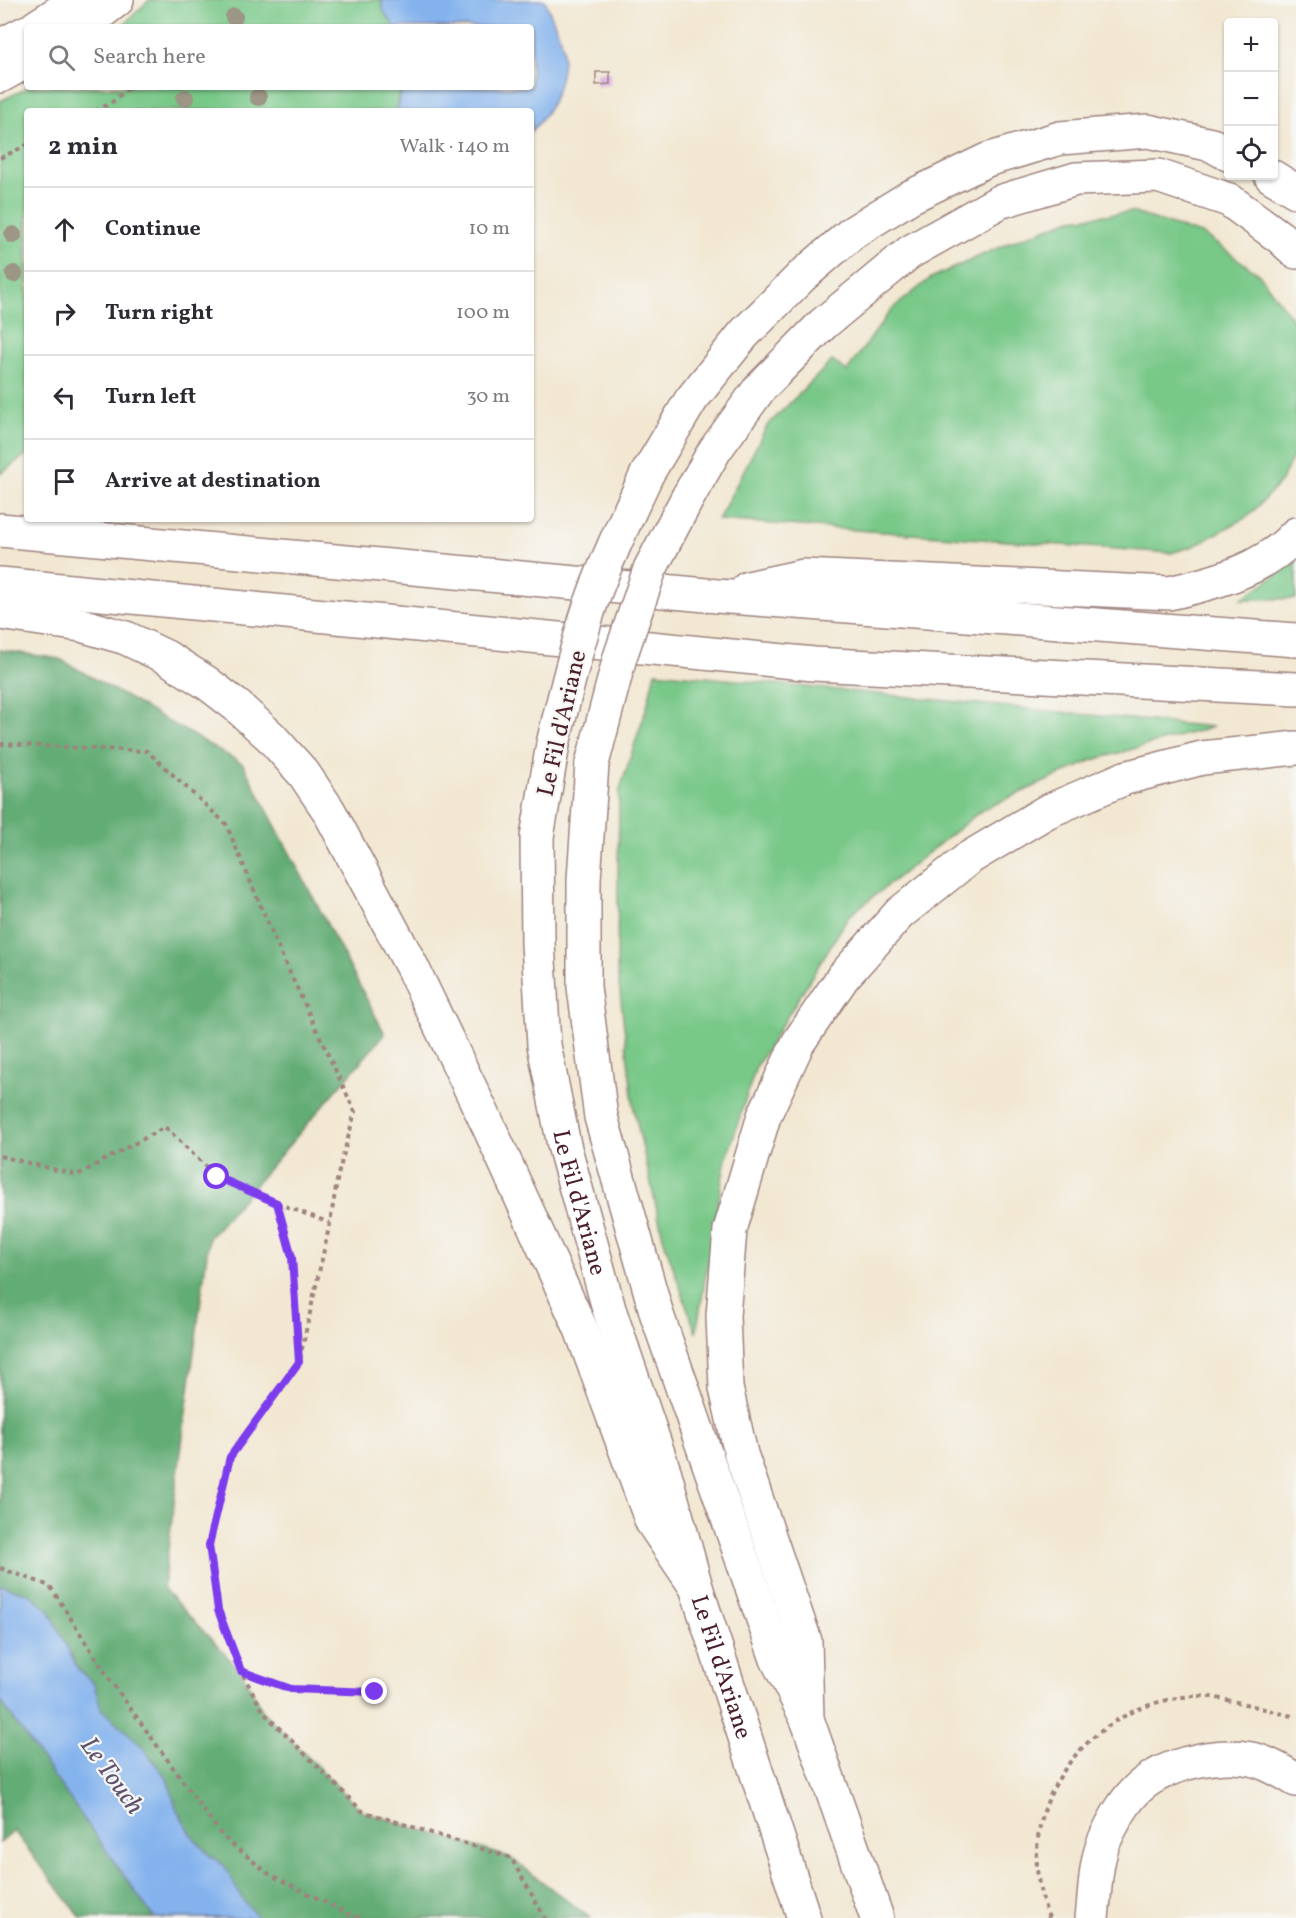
<!DOCTYPE html>
<meta charset="utf-8">
<style>
:root{--surface:#fff;--page:#f2f2f3;--text:#2b2b33;--muted:#7c7c81;--line:#e1e1e2}
body{margin:0;font-family:Vollkorn,serif;background:var(--page);color:var(--text)}
.controls{position:absolute;right:18px;top:18px;display:grid;overflow:hidden;border-radius:6px;box-shadow:0 2px 4px #0004}
.controls button{width:54px;height:54px;display:grid;place-items:center;padding:0;border:0;border-bottom:2px solid var(--line);background:var(--surface);color:var(--text);font:30px sans-serif}
.stop{position:absolute;width:18px;height:18px;margin:-14px;border:4px solid #7c3aed;border-radius:50%;background:#fff}
.stop.end{background:#7c3aed;border-color:#fff;box-shadow:0 2px 6px #0008}
.list{margin:0;padding:0;list-style:none}
h2{display:flex;justify-content:space-between;align-items:center;height:78px;margin:0;padding:0 24px;font-size:26px}
h2 small{font-size:20px;font-weight:400;color:var(--muted)}
.list li{display:grid;grid-template-columns:39px 1fr auto;gap:18px;align-items:center;box-sizing:border-box;height:84px;padding:0 24px;border-top:2px solid var(--line)}
.list b{display:block;font-size:22px;white-space:nowrap}
.list em{font-size:20px;font-style:normal;color:var(--muted)}
.icon{flex:none;width:33px;height:33px;fill:none;stroke:currentColor;stroke-width:2;stroke-linecap:round;stroke-linejoin:round}
.map{position:relative;flex:none;width:1296px;height:1918px;overflow:hidden}
.search{position:absolute;background:var(--surface);box-shadow:0 2px 4px #0004;left:24px;top:24px;width:510px;height:66px;display:flex;align-items:center;gap:15px;box-sizing:border-box;padding:0 21px;border-radius:6px;color:var(--muted);font-size:22px}
.panel{position:absolute;background:var(--surface);box-shadow:0 2px 4px #0004;left:24px;top:108px;width:510px;height:414px;border-radius:6px}
.map>svg:first-child{display:block}
.green{fill:#78c888;stroke:#61745a;stroke-width:1.5}
.forest{fill:#62ac74;stroke:#566650;stroke-width:1.5}
.water{fill:#83b2ed;stroke:#66688c;stroke-width:1.5}
.pier{fill:#f2e7d1}
.building{fill:#d8a9e2}
.lines{fill:none;stroke-linecap:round;stroke-linejoin:round}
.secondary-casing{stroke:#9e837e;stroke-width:36}
.highway-casing{stroke:#9e837e;stroke-width:36}
.path{stroke:#9e837e;stroke-width:4;stroke-dasharray:4.5 4.5;stroke-linecap:butt}
.secondary{stroke:#fff;stroke-width:33}
.highway{stroke:#fff;stroke-width:33}
.highway-bridge-casing{stroke:#9e837e;stroke-width:36;stroke-linecap:butt}
.highway-bridge{stroke:#fff;stroke-width:33}
.tree{fill:#9d9585}
.route{stroke:#7c3aed;stroke-width:8}
.labels{text-anchor:middle;stroke-width:4.5;stroke-linejoin:round;paint-order:stroke}
.street-label{font-size:24px;fill:#4a1f2b;stroke:#f6f6f2}
.water-label{font-size:26px;font-style:italic;fill:#5e526f;stroke:#f6f6f2}
</style>
<div class="map">
<svg width="1296" height="1918" viewBox="0 0 1296 1918">
<rect width="100%" height="100%" fill="#f6f6f2"/>
<filter id="ink" filterUnits="userSpaceOnUse"><feTurbulence type="fractalNoise" baseFrequency=".0167" numOctaves="2"/><feDisplacementMap in="SourceGraphic" scale="12" xChannelSelector="R" yChannelSelector="G"/><feConvolveMatrix kernelMatrix="1 2 1 2 8 2 1 2 1" color-interpolation-filters="sRGB"/></filter>
<filter id="wash" filterUnits="userSpaceOnUse"><feTurbulence type="fractalNoise" baseFrequency=".008" numOctaves="4" result="noise"/><feDisplacementMap in="SourceGraphic" scale="24" xChannelSelector="R" yChannelSelector="G"/><feGaussianBlur stdDeviation="1.35" result="paint"/><feColorMatrix in="noise" values="0 0 0 0 0 0 0 0 0 0 0 0 0 0 0 0 0 1.4 0 .05"/><feComposite in="paint" operator="in"/></filter>
<g filter="url(#wash)">
<rect width="100%" height="100%" fill="#f2e7d1"/>
<path class="green" d="M149 0H381L396 27H121Z
M29 87H401L395 111H27V454L0 474V101Z
M1131 212 1204 235 1259 274 1296 324V451L1281 481 1249 516 1194 546 1171 553 718 520 767 426 832 361 847 371 891 310 931 278 1011 242 1071 219Z
M1296 560V599H1241L1292 564Z
M655 672 1213 727 1093 760 982 810 849 916 756 1067 725 1163 696 1333 664 1241 634 1110 617 968 619 792 647 706Z"/>
<path class="forest" d="M0 650 60 659 243 764 385 1034 209 1238 163 1588 241 1671 264 1713 362 1811 511 1858 590 1918H81L14 1831 0 1843Z"/>
<path class="water" d="M381 0H545C549 12 562 39 563 49 564 79 553 111 531 131V111H397L402 87H531V27H395L384 12Z
M0 1585 29 1594 49 1610 78 1669 94 1684 101 1709 139 1743 167 1778 177 1810 194 1838 210 1856 224 1865 244 1902 259 1918H154L0 1700Z"/>
<path class="pier" d="M0 480 27 482V519H113L0 611Z"/>
<g id="blocks">
<path class="building" d="M596 72H610V84L596 85Z"/>
</g>
</g>
<g filter="url(#ink)">
<use href="#blocks" fill-opacity="0" stroke="#9e837e" stroke-width="1.5"/>
<g class="lines">
<g class="secondary-casing">
<path id="secondary" d="M36 27 78 0
M82 27 117 0
M0 46 27 32
M0 76 27 61"/>
</g>
<g class="highway-casing">
<g id="highway">
<path d="M1271 176 1296 191"/>
<path d="M647 474 691 400 744 334 802 276 852 233 910 197 987 160 1060 138 1148 131 1212 145 1228 154"/>
<path d="M688 497 715 450 760 388 823 324 910 252 999 202 1076 179 1158 176 1229 200 1281 238 1296 252"/>
<path d="M0 530 717 596 1296 640"/>
<path d="M0 584 814 664 1296 689"/>
<path d="M748 588 803 576 1169 593C1214 583 1264 570 1296 534"/>
<path d="M0 613 81 625 126 638 166 657 207 683 237 706 271 737 304 774 329 811 411 965 489 1127 581 1329 652 1522 696 1587"/>
<path id="s1" d="M553 744 537 837 538 943 544 1045 564 1145 609 1309 665 1474 696 1587 804 1918"/>
<path d="M592 764 584 879V987L601 1117 657 1315 777 1659 807 1719 877 1918"/>
<path d="M807 1719 805 1641 741 1454 726 1388 723 1316 730 1230 764 1116 798 1043 843 977 900 913 969 858 1046 812 1125 778 1202 758 1296 748"/>
<path d="M1092 1918C1095 1894 1095 1859 1106 1837 1116 1816 1129 1792 1150 1779 1177 1762 1219 1753 1251 1759 1267 1762 1283 1772 1296 1780"/>
</g>
</g>
<path class="path" d="M95 111 111 103 130 87
M0 158 27 145
M0 744 147 751 226 824 282 956 355 1112 338 1175 330 1223 299 1362 229 1457 209 1545 218 1610 241 1671 264 1713 362 1811 511 1858 545 1918
M0 1156 77 1175 165 1127 217 1177 277 1203 292 1257 298 1356
M277 1203 330 1223
M0 1568 50 1586 110 1680 223 1837 269 1874 351 1915 363 1918
M241 1672 291 1689 375 1692
M1049 1918C1044 1905 1040 1892 1038 1878 1026 1784 1101 1702 1194 1696 1219 1695 1269 1711 1296 1717"/>
<use href="#secondary" class="secondary"/>
<use href="#highway" class="highway"/>
<g class="highway-bridge-casing">
<path id="highway-bridge" d="M553 744C564 698 575 651 590 606 606 560 627 517 647 474
M592 764 620 657 650 569 688 497"/>
</g>
<use href="#highway-bridge" class="highway-bridge"/>
</g>
<g class="tree">
<circle cx="234" cy="17" r="9"/>
<circle cx="258" cy="97" r="9"/>
<circle cx="185" cy="98" r="9"/>
<circle cx="13" cy="235" r="9"/>
<circle cx="14" cy="274" r="9"/>
</g>
</g>
<g class="lines" filter="url(#ink)">
<path class="route" d="M217 1177 277 1203 292 1257 299 1362 230 1457 209 1545 218 1610 241 1671 291 1689 375 1692"/>
</g>
<g class="labels">
<g class="street-label">
<text transform="translate(561 723) rotate(-77)" y="8">Le Fil d'Ariane</text>
<text dy="8" stroke="none"><textPath href="#s1" startOffset="464">Le Fil d'Ariane</textPath></text>
<text dy="8" stroke="none"><textPath href="#s1" startOffset="950">Le Fil d'Ariane</textPath></text>
</g>
<g class="water-label">
<text transform="translate(113 1775) rotate(54)" y="9">Le Touch</text>
</g>
</g>
</svg>
<div class="controls">
<button>+</button>
<button>−</button>
<button><svg class="icon" aria-label="locate" viewBox="0 0 24 24"><circle cx="12" cy="12" r="6"/><path d="M12 2v4M12 18v4M2 12h4M18 12h4"/></svg></button>
</div>
<div class="stop" style="left:217px;top:1177px"></div>
<div class="stop end" style="left:375px;top:1692px"></div>
<div class="search"><svg class="icon" aria-label="search" viewBox="0 0 24 24"><circle cx="10" cy="10" r="6"/><path d="M15 15l6 6"/></svg>Search here</div>
<section class="panel">
<h2>2 min<small>Walk · 140 m</small></h2>
<ul class="list">
<li><svg class="icon" aria-label="ahead" viewBox="0 0 24 24"><path d="M12 20V5M6 11l6-6 6 6"/></svg><div><b>Continue</b></div><em>10 m</em></li>
<li><svg class="icon" aria-label="right" viewBox="0 0 24 24"><path d="M7 20v-9h11M14 6l5 5-5 5"/></svg><div><b>Turn right</b></div><em>100 m</em></li>
<li><svg class="icon" aria-label="left" viewBox="0 0 24 24"><path d="M17 20v-9H6M10 6l-5 5 5 5"/></svg><div><b>Turn left</b></div><em>30 m</em></li>
<li><svg class="icon" aria-label="arrive" viewBox="0 0 24 24"><path d="M6 21V4h12l-3 4 3 4H6"/></svg><div><b>Arrive at destination</b></div></li>
</ul>
</section>
</div>
